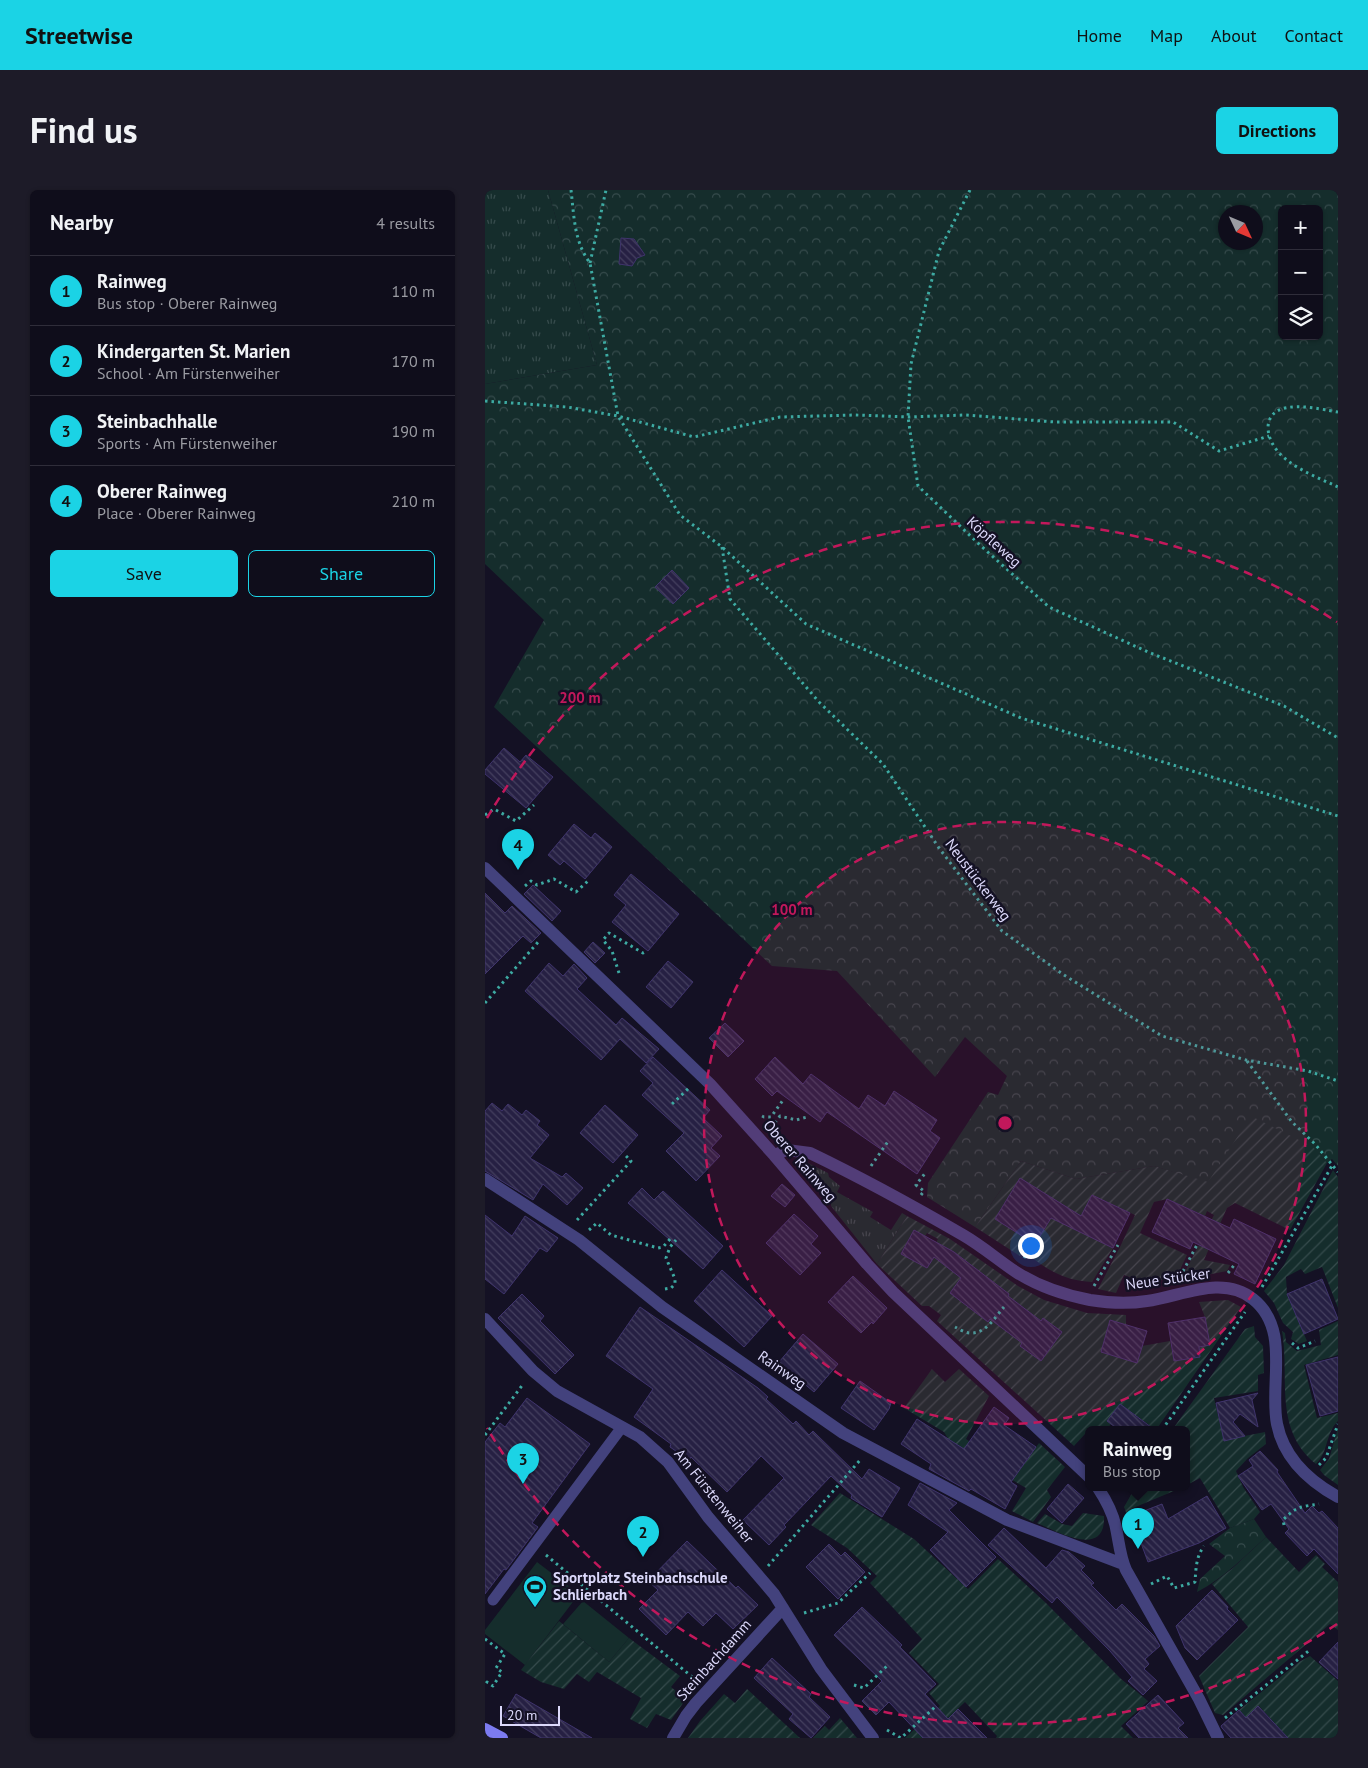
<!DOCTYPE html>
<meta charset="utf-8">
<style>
:root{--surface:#0f0d1b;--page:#1d1b28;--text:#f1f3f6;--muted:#9b9ca3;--line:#2f2d3a;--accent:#1bd3e5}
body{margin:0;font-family:"PT Sans",sans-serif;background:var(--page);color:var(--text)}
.controls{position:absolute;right:15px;top:15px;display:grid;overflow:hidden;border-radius:8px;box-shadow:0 1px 4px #0004}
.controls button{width:45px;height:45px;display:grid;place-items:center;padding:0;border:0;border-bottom:1px solid var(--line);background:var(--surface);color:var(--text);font:25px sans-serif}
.compass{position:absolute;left:733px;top:15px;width:45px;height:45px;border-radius:50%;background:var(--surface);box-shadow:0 1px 4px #0004;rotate:134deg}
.scale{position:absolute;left:15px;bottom:12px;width:60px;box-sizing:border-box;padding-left:5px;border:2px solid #dcd9fb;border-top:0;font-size:14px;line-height:18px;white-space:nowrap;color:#dcd9fb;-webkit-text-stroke:4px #141124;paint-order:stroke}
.you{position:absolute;left:545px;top:1055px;width:18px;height:18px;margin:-12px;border:4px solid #fff;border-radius:50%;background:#1a73e8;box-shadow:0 0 0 8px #1a73e833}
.badge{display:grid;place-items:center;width:32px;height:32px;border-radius:50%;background:var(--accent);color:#111;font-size:16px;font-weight:700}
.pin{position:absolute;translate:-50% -41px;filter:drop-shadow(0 1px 2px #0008)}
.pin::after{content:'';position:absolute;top:26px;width:18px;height:15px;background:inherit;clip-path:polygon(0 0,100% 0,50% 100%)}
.popup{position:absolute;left:600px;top:1236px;width:105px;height:65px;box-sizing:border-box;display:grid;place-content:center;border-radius:8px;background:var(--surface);filter:drop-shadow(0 1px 4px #0005);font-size:16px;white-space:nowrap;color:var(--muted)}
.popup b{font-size:19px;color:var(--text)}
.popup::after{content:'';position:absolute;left:50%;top:100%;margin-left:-10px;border:10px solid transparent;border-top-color:var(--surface)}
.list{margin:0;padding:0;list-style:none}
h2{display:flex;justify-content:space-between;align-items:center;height:65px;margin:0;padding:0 20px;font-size:21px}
h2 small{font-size:16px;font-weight:400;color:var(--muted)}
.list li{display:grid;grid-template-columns:32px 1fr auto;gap:15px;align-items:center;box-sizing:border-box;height:70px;padding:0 20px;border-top:1px solid var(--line)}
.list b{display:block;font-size:19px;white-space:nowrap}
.list p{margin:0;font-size:16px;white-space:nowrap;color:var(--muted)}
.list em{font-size:16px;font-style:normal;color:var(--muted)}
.actions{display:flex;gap:10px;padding:15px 20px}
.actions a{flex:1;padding:11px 0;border:1px solid var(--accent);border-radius:8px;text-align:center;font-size:18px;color:var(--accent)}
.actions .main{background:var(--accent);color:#111}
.icon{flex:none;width:28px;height:28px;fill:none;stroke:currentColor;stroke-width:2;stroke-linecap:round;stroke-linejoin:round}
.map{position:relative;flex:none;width:853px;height:1548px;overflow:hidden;border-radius:8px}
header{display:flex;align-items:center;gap:30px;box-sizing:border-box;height:70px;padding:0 25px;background:var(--accent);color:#111}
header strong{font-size:24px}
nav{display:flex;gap:28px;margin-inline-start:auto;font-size:18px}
.intro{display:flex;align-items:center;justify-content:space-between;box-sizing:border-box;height:120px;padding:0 30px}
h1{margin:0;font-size:35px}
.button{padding:12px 22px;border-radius:8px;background:var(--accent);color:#111;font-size:18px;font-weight:700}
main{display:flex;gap:30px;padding:0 30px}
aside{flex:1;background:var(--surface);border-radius:8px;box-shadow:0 1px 4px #0004}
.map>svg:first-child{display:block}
.grass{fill:url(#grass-tufts)}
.forest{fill:url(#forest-crowns);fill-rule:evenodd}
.park{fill:#152d2c}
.garden{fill:url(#garden-furrows);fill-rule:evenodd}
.building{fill:url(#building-back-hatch);stroke:#3f346c}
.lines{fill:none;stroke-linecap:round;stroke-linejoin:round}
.path{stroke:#3daaa2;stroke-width:3;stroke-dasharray:2.5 4;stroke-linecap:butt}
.service{stroke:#43427d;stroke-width:11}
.minor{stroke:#43427d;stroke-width:12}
.secondary{stroke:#7c7bf0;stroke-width:12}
.ring{fill:none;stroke:#c2185b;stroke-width:2.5;stroke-dasharray:9 6}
.labels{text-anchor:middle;stroke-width:5;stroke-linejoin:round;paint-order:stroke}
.street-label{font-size:15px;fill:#dcd9fb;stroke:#141124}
.poi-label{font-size:15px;font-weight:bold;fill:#dcd9fb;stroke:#141124;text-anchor:start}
.centre{fill:#c2185b;stroke:#141124;stroke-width:2.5}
.ring-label{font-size:15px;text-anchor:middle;font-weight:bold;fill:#c2185b;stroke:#141124;stroke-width:5;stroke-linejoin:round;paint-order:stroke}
</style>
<header>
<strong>Streetwise</strong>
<nav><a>Home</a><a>Map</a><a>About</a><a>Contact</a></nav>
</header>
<div class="intro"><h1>Find us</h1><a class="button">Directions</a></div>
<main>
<aside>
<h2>Nearby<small>4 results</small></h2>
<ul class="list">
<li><span class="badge">1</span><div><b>Rainweg</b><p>Bus stop · Oberer Rainweg</p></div><em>110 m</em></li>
<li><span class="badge">2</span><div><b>Kindergarten St. Marien</b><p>School · Am Fürstenweiher</p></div><em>170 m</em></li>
<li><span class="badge">3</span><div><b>Steinbachhalle</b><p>Sports · Am Fürstenweiher</p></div><em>190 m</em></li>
<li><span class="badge">4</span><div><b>Oberer Rainweg</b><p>Place · Oberer Rainweg</p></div><em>210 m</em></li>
</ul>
<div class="actions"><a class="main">Save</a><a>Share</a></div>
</aside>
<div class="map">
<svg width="853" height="1548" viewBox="0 0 853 1548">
<defs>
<pattern id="grass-tufts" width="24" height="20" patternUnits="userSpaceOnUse" patternTransform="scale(1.25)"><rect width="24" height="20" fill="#152d2c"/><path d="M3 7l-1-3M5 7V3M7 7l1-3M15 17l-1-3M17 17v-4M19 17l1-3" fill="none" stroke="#364b4c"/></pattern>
<pattern id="forest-crowns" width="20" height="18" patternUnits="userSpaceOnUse" patternTransform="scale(1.25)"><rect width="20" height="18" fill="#152d2c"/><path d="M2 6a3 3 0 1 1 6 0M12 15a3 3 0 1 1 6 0" fill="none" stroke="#364b4c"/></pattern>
<pattern id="garden-furrows" width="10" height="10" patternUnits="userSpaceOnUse" patternTransform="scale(1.25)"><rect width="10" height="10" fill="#152d2c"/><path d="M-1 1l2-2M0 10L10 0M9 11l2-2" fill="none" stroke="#364b4c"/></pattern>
<pattern id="building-back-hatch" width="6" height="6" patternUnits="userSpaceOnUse" patternTransform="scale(1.25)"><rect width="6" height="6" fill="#262043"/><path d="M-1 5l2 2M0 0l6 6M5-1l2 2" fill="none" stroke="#45405f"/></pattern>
</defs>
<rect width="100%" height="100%" fill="#141124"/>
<path class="grass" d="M0 0H63L112 175 0 194Z
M317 970 343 983 344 987 355 996 352 1002 388 1022 385 1027 406 1040 417 1023 422 1026 392 1074 346 1016V1009L331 999 310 975Z"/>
<path class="forest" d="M63 0H853V976L847 969 842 973 827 957 723 993 669 976 591 989 536 971 490 1037 442 1007 443 993 503 902 513 905 522 886 480 847 450 887 352 781 287 776 9 517 59 430 0 374V194L112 175ZM797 19H834V146H797ZM741 22H771V52H741Z
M769 1329 781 1347C759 1367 739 1388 712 1402L715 1389 740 1366 724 1354 745 1338Z"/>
<path class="park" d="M52 1372 94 1404 40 1475 0 1444V1440Z
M98 1411 144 1448 124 1472 78 1434Z"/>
<path class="garden" d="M766 926 828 957 842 973 805 1040 750 1013 742 1018 719 1070 745 1075 742 1081 696 1090 729 1025 722 1021 720 1026 682 1009 669 1012 655 1043 702 1065 692 1086 662 1094 639 1085 631 1103 613 1099 635 1057 650 1025 607 1005 590 1039 628 1058 607 1092C582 1091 563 1081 544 1065L575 1013 535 989 510 1029 545 1051 535 1066 490 1037 536 971 591 989 669 976 723 992Z
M848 980 853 987V1118L837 1077 820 1084 816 1079 801 1087 802 1105 822 1151 814 1154 806 1149 808 1142 798 1133 789 1113 779 1101 799 1075Z
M422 1026 465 1049 533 1096 559 1110 602 1123 641 1125V1135L625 1130 616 1162 652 1173 657 1156 685 1151 689 1171 715 1167 714 1157 725 1155 720 1127 714 1112 743 1110 756 1117 671 1240 635 1214 622 1231 626 1234 621 1240H604V1247L600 1244 589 1256 452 1131 456 1125 444 1116H437L392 1074ZM429 1040 440 1046 442 1043 453 1049 451 1053 455 1055 442 1078 416 1063ZM478 1069 524 1104 503 1132 465 1103 476 1088ZM541 1120 556 1131 558 1128 577 1142 556 1171 535 1156 537 1153Z
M853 1131V1165L819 1175 832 1228 853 1223V1231C840 1244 844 1261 831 1274 788 1239 805 1188 797 1141L800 1143 801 1152 812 1161 836 1155 834 1140Z
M769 1136 770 1147 778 1156 779 1183 773 1185V1201L729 1208 739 1250 780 1242 781 1254 763 1268 751 1281 758 1297 775 1322 769 1329 745 1338 715 1288 702 1295V1240H687L760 1139Z
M447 1179 460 1192 474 1179 504 1206 481 1249 532 1284 554 1253 580 1277 562 1300 566 1307 548 1332 527 1321 541 1298 467 1255 459 1242 419 1218Z
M853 1238V1295L839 1285 835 1280 844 1269Z
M650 1298H696L648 1318 642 1325 639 1317Z
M355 1303 429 1349 483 1399 513 1369 561 1413 635 1488 663 1511 636 1536 648 1548H511L512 1546 480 1512 442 1548H420L455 1516 444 1503 454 1494 424 1463 437 1449 385 1393 392 1386 362 1358 326 1335Z
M598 1323 619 1326C621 1369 573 1342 552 1333L560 1324 577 1334 587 1336Z
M781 1347 814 1382 831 1365 840 1374 837 1377 853 1392V1440L845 1434 738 1525 730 1523 714 1486 763 1437 727 1394 748 1378Z
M74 1431 124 1472 144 1448 195 1486 186 1497 201 1509 186 1530 171 1524 162 1538 145 1529 156 1508 112 1482 104 1492 92 1484 79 1499 56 1492 36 1480Z
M825 1466 853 1491V1548H803L774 1516 761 1528 754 1520 814 1472Z
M262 1499 315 1548H203L215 1531 239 1504 250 1513Z
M355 1528 372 1548H328L340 1536 344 1540Z"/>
<path class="building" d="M136 48 149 49 160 65 152 68 147 76 134 74Z
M187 380 204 398 188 414 170 397Z
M19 558 35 572 41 565 68 587 41 618 0 584V580Z
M89 634 106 648 110 643 127 657 100 689 79 671 75 675 63 665Z
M146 684 194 724 163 761 127 732 141 715 129 705Z
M48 695 76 721 67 731 39 704Z
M0 703 20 723 27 716 56 743 46 753 38 746 0 784Z
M108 752 120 763 110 773 99 762Z
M183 771 208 792 186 818 161 797Z
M64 773 78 786 89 774 102 788 92 799 131 835 137 828 174 859 161 873 135 849 116 870 40 801Z
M240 833 259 851 243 867 224 848Z
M168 867 225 920 218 928 237 946 226 958 235 966 211 991 181 961 199 943 157 905 168 893 155 881Z
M290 867 318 894 326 884 374 919 383 905 400 916 409 901 452 930 445 941 455 948 432 984 342 922 335 932 292 901 287 906 270 889Z
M7 913 17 921 23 914 37 925 41 920 55 931 52 935 64 945 45 968 77 987 81 983 98 998 82 1015 58 994 48 1010 0 981V921Z
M120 915 153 945 128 973 95 943Z
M535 988 596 1026 607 1005 645 1023 628 1058 566 1028 550 1054 510 1029Z
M297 994 310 1005 300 1017 286 1006Z
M157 998 169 1010 178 1001 238 1056 218 1079 143 1013Z
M682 1009 745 1038 749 1029 791 1049 770 1094 749 1084 754 1074 708 1052 705 1059 667 1042Z
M309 1024 333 1046 326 1054 336 1063 315 1085 281 1053Z
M0 1025 27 1046 40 1026 73 1048 62 1062 55 1058 19 1104 0 1089Z
M429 1040 469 1062 524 1104 523 1106 556 1131 558 1128 577 1142 556 1171 535 1156 537 1153 505 1129 503 1132 465 1103 476 1088 449 1067 442 1078 416 1064Z
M237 1080 287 1126 259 1157 209 1111Z
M368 1086 402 1118 388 1134 387 1132 376 1143 343 1112Z
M837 1089 853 1129 819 1144 802 1104Z
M37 1104 59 1126 55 1131 89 1165 70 1184 13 1128Z
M155 1117 273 1198 283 1207 281 1209 308 1234 311 1231 324 1245 328 1241 377 1289 384 1279 415 1298 397 1327 366 1308 367 1305 346 1286 299 1335 301 1337 284 1355 258 1330 299 1288 276 1266 242 1302 206 1267 204 1270 185 1257 186 1254 149 1227 168 1199 121 1166Z
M720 1127 725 1155 714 1157 715 1167 689 1171 683 1133Z
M625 1130 662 1141 652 1173 616 1162Z
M318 1144 353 1174 329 1202 294 1172Z
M853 1167V1221L835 1226 821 1175Z
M375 1191 406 1213 404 1219 389 1240 356 1218Z
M773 1203 767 1210 773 1237 755 1224 748 1232 760 1246 739 1251 731 1213Z
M42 1208 105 1254 47 1333 53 1337 21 1380 19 1379 0 1404V1252L15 1233 20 1237Z
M635 1214 670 1240H634L622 1231Z
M509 1217 524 1228 519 1235 551 1257 526 1292 532 1296 520 1319 486 1299 484 1301 444 1279 446 1274 416 1254 432 1229 479 1259Z
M775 1261 793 1280 792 1282 820 1323 827 1316 834 1323 837 1321 853 1338V1384L829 1359 822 1366 800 1343 804 1339 786 1314 777 1320 753 1286 768 1276 764 1270Z
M435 1293 472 1313 464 1320 511 1367 481 1397 445 1360 463 1342 423 1315Z
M583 1294 599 1308 577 1333 562 1319Z
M722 1306 741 1338 714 1353 663 1372 646 1326 677 1314 683 1329Z
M519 1338 561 1378 577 1360 584 1362 600 1376 596 1380 609 1393 606 1395 631 1420 637 1414 669 1446 675 1456 660 1469 664 1474 659 1479 672 1491 658 1505 643 1491 647 1487 625 1461 572 1407 567 1413 503 1355Z
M202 1351 251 1398 253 1396 273 1415 248 1439 231 1423 218 1436 203 1422 181 1445 154 1419 173 1400 163 1391Z
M344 1354 356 1366 360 1362 380 1382 353 1409 321 1377Z
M727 1400 743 1417 742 1419 753 1430 712 1470 700 1458 691 1436Z
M377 1417 417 1455 415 1457 451 1494 440 1504 463 1529 473 1519 502 1548H438L404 1512 391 1525 377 1511 397 1491 349 1445Z
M853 1452V1489L834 1472Z
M287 1468 326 1504 324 1507 345 1527 326 1548 304 1529 308 1524 269 1488Z
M31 1504 57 1519 107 1548H56L18 1526Z
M673 1505 699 1533 693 1538 703 1548H654L641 1534Z
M773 1516 803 1548H746L737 1538 736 1536 754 1520 761 1528Z"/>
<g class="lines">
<path class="path" d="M86 0C89 25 89 52 105 73L133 226 195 325 237 357 321 434 536 528 853 626
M485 0 454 61 426 174 423 227 433 296 496 356 564 417 663 462 799 516 853 548
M105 73 121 0
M0 211 82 217 133 226 209 247 295 227 370 225 423 227 480 225 570 232H688L734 261 784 246
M853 222C833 219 785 206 783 237 783 248 789 258 796 265 812 280 834 288 853 297
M237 357 245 409 334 512 398 574 454 658 517 741 579 785 677 846 761 870 823 881 853 891
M0 625 9 619 31 631 49 615
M40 696 46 691 52 695 69 689 91 702 104 690
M134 783 127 761 118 750 124 743 158 763 160 762
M0 813 54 751
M762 871 807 932 830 954 853 982
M187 914 205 897
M277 926 279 927H286L298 910
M286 938 295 926 311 930 322 927
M386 976 404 950
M436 1005 439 1001 431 995 441 982
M92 1030 146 971 140 965
M104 1040 112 1033 126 1045 173 1058 178 1057 186 1048
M539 1068 546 1055
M743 1083 750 1074
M695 1087 713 1053
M609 1096 633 1055
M777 1097 848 974
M180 1099 186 1098 190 1094V1089L181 1068 185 1057 191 1050
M470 1137C474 1139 480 1143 485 1143 501 1144 510 1127 519 1117
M807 1153 813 1158 830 1151
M677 1240 760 1122
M0 1245 39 1193
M834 1275 841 1268 853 1234
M799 1335 798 1330C812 1316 815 1317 834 1314
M61 1365 212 1491
M283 1376 376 1269
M666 1394 682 1386 689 1398 710 1392C711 1378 711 1367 719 1356
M319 1423 353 1413 385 1383
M0 1449 20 1464 11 1478 17 1482 8 1496 2 1492 0 1496
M369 1495 379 1498 403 1475
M740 1528 826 1459
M402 1540 416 1548 450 1517"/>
<path class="service" d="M8 1410 137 1237"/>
<path class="minor" d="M0 678 225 894 289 965 382 1074 408 1102 604 1287
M289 965 302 960 325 963C377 988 428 1016 478 1045 497 1056 513 1070 531 1082 553 1096 579 1105 605 1110 624 1113 643 1114 662 1111 695 1107 737 1084 768 1109 806 1139 784 1194 792 1234 799 1269 824 1291 853 1307
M0 989 94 1050 177 1117 358 1243 522 1330 638 1374
M0 1129 48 1181 72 1201 155 1247 183 1272 223 1327 289 1404 336 1479 388 1548
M613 1298C621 1310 628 1323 631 1338 634 1352 635 1367 641 1380L714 1509 733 1548
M188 1548 201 1526 211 1513 298 1418"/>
<path class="secondary" d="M0 1539 17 1548"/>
</g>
<circle cx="520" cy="933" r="301" fill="#c2185b" fill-opacity=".12"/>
<g class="ring">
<circle cx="520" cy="933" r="301"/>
<path d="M852 1434A601 601 0 0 1 2 1238M2 628A601 601 0 0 1 852 432"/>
</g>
<defs>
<g id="stadium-pin" transform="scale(1.25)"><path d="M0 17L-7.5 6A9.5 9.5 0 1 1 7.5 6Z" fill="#1bd3e5" stroke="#141124"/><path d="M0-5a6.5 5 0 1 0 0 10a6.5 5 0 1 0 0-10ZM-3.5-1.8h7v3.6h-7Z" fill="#111"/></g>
</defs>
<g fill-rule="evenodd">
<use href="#stadium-pin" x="50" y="1397"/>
</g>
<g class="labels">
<g class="street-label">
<text transform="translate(509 352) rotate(42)" y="5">Köpfleweg</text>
<text transform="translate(493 690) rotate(53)" y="5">Neustückerweg</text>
<text transform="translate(315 971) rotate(49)" y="5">Oberer Rainweg</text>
<text transform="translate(683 1089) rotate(-8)" y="5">Neue Stücker</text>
<text transform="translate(297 1180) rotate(35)" y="5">Rainweg</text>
<text transform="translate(229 1306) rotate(51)" y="5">Am Fürstenweiher</text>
<text transform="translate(229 1470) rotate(-48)" y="5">Steinbachdamm</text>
</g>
<g class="poi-label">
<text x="68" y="1393">Sportplatz Steinbachschule<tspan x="68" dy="17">Schlierbach</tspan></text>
</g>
</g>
<circle cx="520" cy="933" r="8" class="centre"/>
<g class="ring-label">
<text x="95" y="513">200 m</text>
<text x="307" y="725">100 m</text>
</g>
</svg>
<div class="controls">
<button>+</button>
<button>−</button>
<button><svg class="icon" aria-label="layers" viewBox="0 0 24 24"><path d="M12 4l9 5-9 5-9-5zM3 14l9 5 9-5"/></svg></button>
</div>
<svg class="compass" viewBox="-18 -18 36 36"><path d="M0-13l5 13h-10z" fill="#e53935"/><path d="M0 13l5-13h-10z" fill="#9b9ca3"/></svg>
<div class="scale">20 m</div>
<div class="you"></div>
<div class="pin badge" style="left:653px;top:1359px">1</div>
<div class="popup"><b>Rainweg</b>Bus stop</div>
<div class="pin badge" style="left:158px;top:1367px">2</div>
<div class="pin badge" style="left:38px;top:1294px">3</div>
<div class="pin badge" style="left:33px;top:680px">4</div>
</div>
</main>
